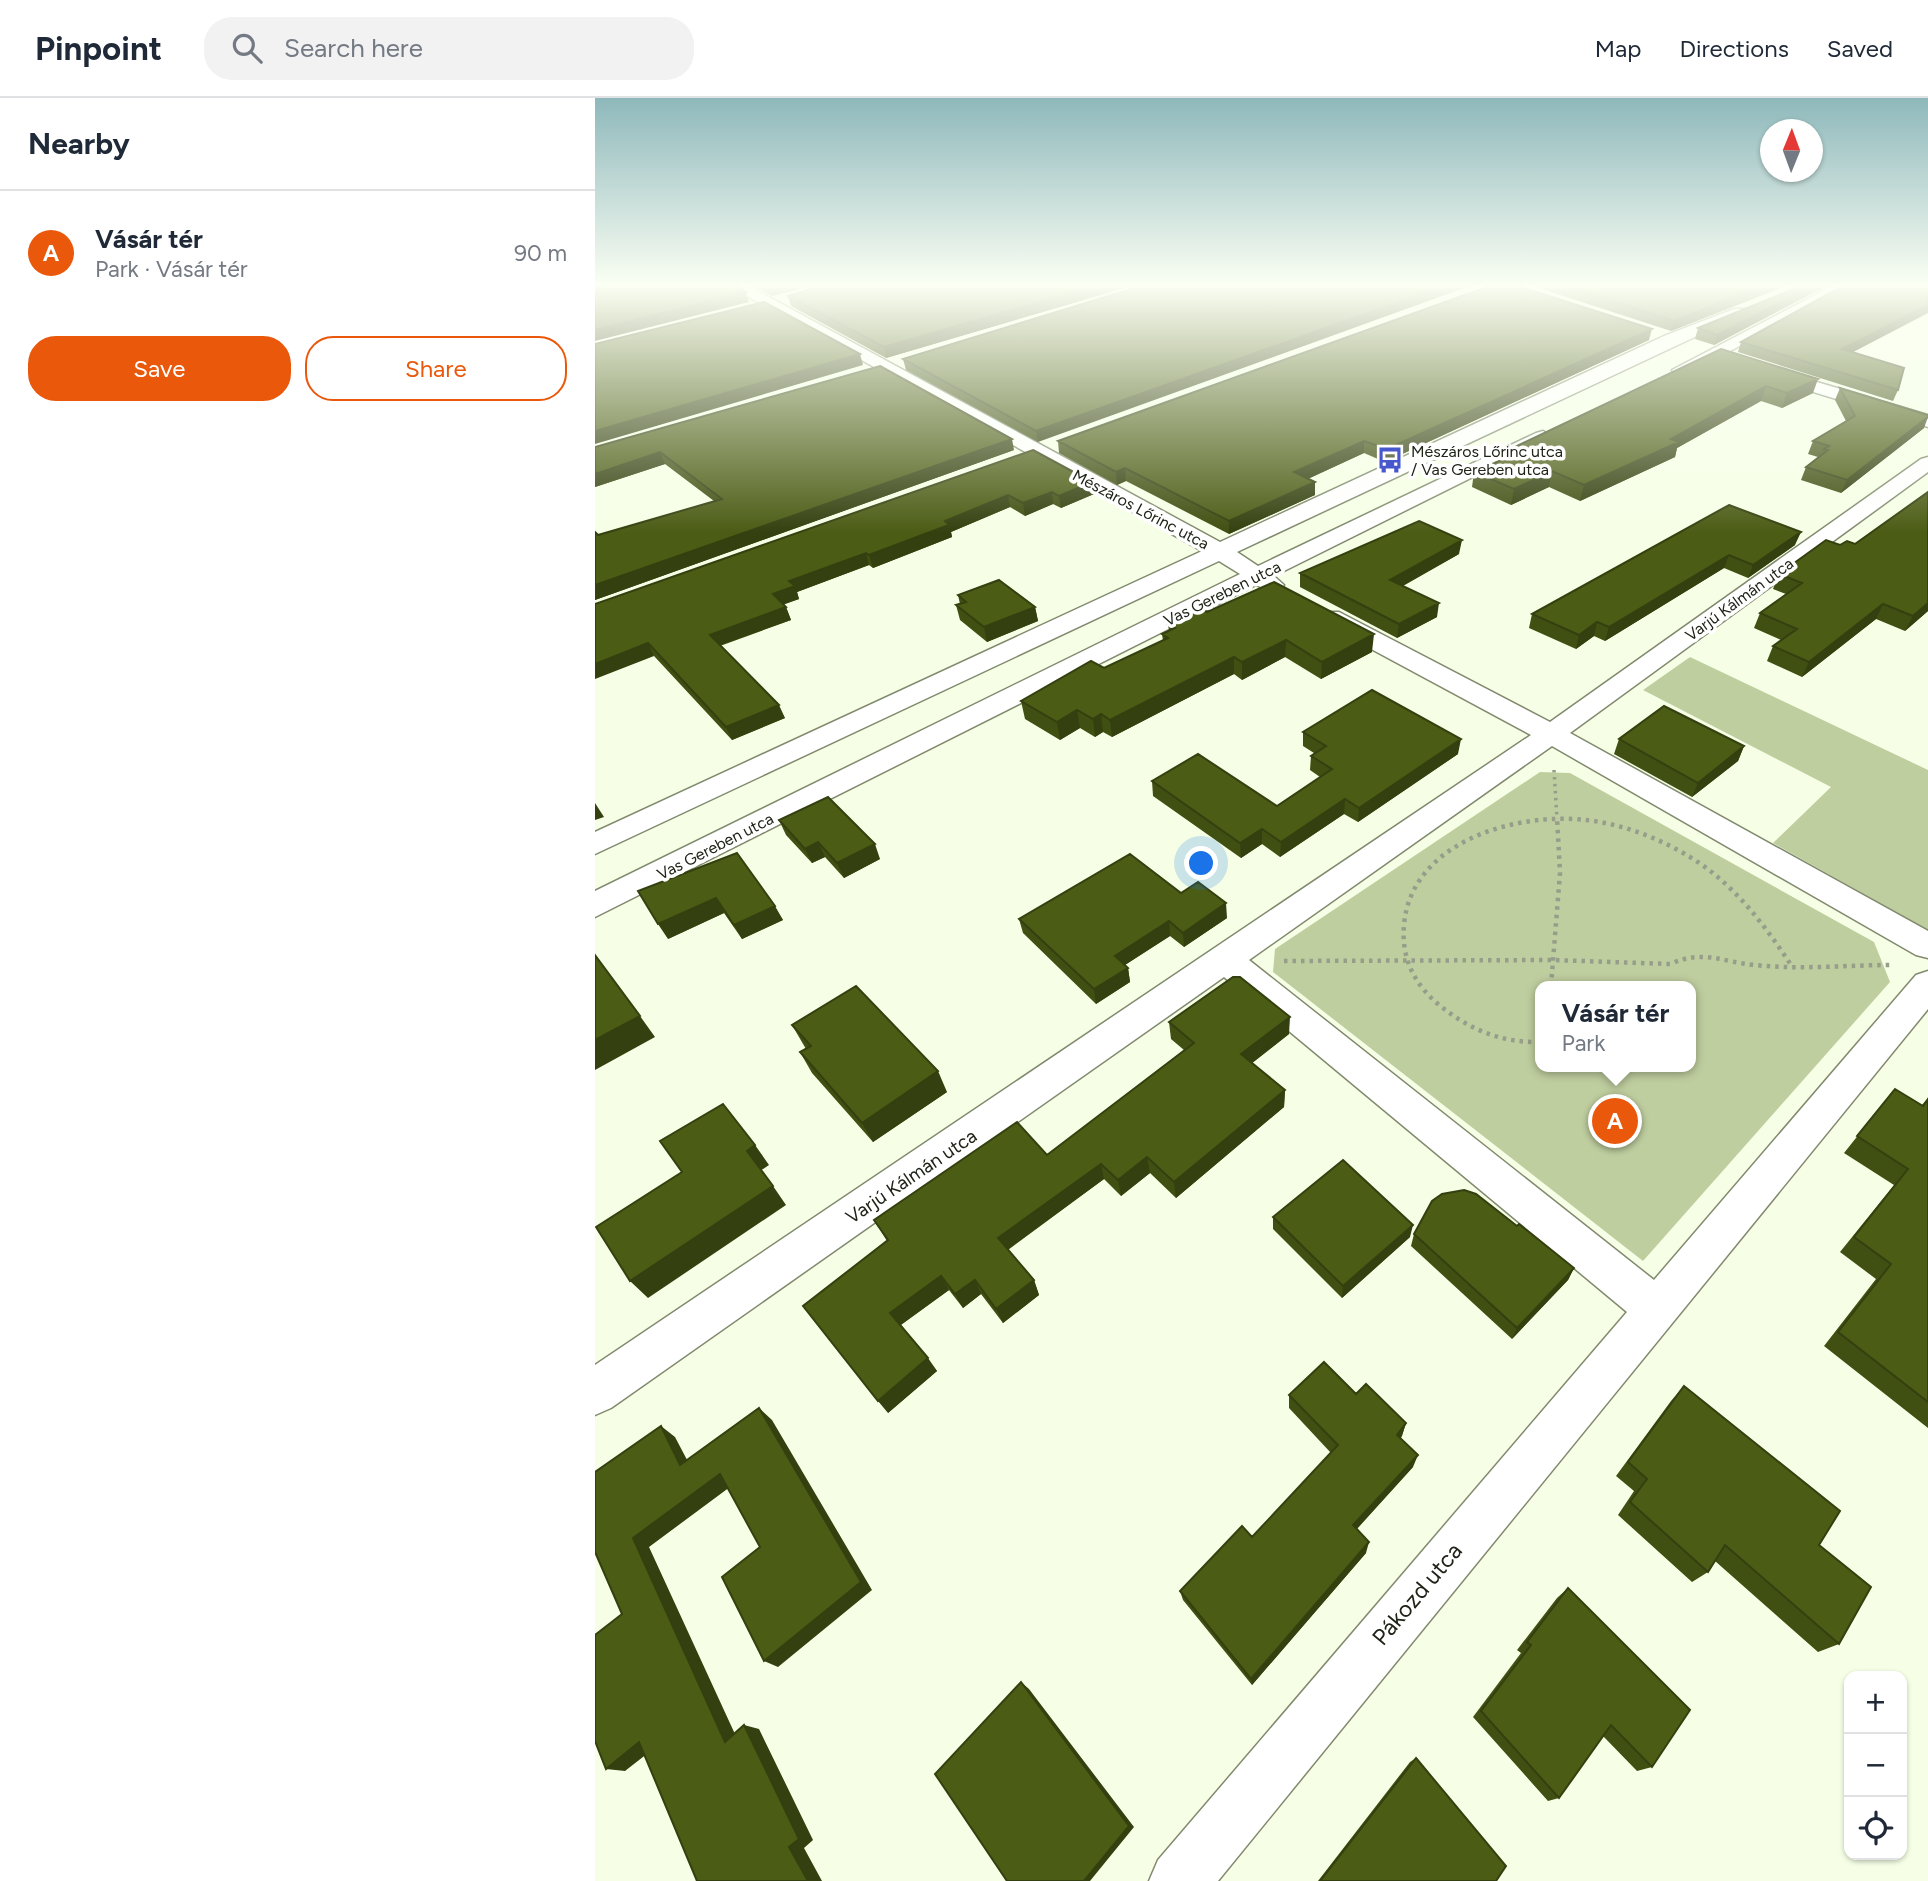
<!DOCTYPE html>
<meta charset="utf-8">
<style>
:root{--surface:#fff;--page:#f2f2f3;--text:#1f2937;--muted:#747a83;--line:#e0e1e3;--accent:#ea580c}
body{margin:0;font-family:Figtree,sans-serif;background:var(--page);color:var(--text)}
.controls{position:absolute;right:21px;bottom:21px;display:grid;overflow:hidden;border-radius:14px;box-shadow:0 2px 5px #0004}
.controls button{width:63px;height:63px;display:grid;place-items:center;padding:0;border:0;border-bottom:2px solid var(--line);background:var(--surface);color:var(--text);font:35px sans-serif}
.compass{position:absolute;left:1165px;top:21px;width:63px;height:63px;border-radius:50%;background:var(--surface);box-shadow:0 2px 5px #0004;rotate:1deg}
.you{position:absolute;left:607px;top:766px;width:24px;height:24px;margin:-18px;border:5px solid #fff;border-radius:50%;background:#1a73e8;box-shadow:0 0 0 10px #1a73e833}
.badge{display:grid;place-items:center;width:46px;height:46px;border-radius:50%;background:var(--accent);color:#fff;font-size:23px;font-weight:700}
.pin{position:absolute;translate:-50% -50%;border:4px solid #fff;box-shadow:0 2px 7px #0006}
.popup{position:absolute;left:940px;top:883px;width:161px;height:91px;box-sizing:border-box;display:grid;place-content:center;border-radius:14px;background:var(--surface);filter:drop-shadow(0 2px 5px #0005);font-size:23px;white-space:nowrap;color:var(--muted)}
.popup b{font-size:26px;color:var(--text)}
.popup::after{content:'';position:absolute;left:50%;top:100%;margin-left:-14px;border:14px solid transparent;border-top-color:var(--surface)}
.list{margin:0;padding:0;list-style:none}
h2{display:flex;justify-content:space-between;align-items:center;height:91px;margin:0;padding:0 28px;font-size:30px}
h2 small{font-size:23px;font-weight:400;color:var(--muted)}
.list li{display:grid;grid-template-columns:46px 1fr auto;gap:21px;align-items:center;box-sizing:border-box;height:126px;padding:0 28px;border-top:2px solid var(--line)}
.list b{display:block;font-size:26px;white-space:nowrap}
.list p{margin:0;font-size:23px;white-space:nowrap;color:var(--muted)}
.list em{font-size:23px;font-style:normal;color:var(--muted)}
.actions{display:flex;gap:14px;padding:21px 28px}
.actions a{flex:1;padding:16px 0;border:2px solid var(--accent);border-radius:28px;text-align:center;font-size:24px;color:var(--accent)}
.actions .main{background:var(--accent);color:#fff}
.icon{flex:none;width:38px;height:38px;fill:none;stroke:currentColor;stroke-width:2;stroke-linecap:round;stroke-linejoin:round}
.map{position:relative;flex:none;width:1333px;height:1783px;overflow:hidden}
header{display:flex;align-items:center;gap:42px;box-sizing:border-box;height:98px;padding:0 35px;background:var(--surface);border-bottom:2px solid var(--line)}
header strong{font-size:33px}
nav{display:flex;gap:38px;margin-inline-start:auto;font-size:24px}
.search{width:490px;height:63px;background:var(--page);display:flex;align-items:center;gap:18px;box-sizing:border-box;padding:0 24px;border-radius:28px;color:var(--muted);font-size:26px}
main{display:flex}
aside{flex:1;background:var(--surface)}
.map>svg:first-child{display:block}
.green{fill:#bfce9f;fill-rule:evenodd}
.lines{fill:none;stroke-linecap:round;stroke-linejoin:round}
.street-casing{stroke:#818a6e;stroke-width:3}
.path-far1{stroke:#969d8a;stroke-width:3.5;stroke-dasharray:2.5 4.5;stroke-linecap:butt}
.path{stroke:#969d8a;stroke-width:4.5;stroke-dasharray:3.5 5;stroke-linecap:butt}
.street{fill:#fff;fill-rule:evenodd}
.wall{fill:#404f12}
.shaded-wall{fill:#34400f}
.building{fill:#4b5c15;stroke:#34400f;stroke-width:2}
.labels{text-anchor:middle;stroke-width:7;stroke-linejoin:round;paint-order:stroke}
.far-poi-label{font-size:16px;fill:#202418;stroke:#fff;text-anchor:start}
.far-street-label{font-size:16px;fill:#202418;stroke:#fff}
.street-label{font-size:19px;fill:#202418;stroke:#fff}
.near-street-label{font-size:23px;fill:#202418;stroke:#fff}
</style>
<header>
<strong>Pinpoint</strong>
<div class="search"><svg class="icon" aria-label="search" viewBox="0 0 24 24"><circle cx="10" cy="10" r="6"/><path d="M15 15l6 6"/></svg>Search here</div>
<nav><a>Map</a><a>Directions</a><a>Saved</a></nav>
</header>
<main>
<aside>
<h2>Nearby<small></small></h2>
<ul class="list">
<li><span class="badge">A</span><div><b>Vásár tér</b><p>Park · Vásár tér</p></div><em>90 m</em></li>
</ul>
<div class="actions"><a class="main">Save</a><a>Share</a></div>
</aside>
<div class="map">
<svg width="1333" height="1783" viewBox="0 0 1333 1783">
<rect width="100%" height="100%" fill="#f6ffe6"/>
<path class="green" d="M1095 559 1333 672V832L1178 745 1236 689 1048 592Z
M945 674 975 675 1279 844 1295 884 1048 1163 678 874 680 851ZM945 888H1095V969H945Z"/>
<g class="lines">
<g class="street-casing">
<path id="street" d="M129 185H148L625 444 1069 238 1139 211H1151L1153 214 642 454 663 468 941 335 948 333 958 339 679 478 689 487 685 492 677 494 661 487 0 819V793L645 476 624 463 0 756V734L607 453Z
M1243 185H1263L1092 276H1080L1077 272Z
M1175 270 1333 317V329L1169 279 1166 275 1169 271Z
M1333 359V374L975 635 1333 833V860L1321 857 957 648 654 862 1059 1182 1321 877 1333 873V911L623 1783H554L563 1762 1032 1214 629 879 16 1310 0 1317V1267L936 637 726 524 723 519 726 514H744L955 624 1326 361Z"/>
</g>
<path class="path-far1" d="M959 672 962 721"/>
<path class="path" d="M689 863 958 862 1075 866C1109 851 1126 864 1160 867 1205 872 1252 867 1297 867
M956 888 965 775 962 719
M945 944C906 945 873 931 843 906 819 886 806 859 809 827 816 744 920 714 991 722 1027 726 1064 740 1095 759 1138 785 1169 826 1196 867"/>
<use href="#street" class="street"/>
</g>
<path class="wall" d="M154 185H226L177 198Z
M546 185 291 260 196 208 193 198Z
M556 185 443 344 311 272 308 261Z
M928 185H1237L1119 247 1100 241 1103 230 1204 189V188H1191L1076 233Z
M1054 242 790 364 769 355 713 381 720 397 634 436 531 383 522 387 464 355 463 343Z
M1146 244 1257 254 1303 292 1298 303 1143 254Z
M1126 251 1218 295 1187 310 1166 303 1082 350 1080 359 985 403 954 389 916 407 877 389 879 374 904 363 905 356Z
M1245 290 1329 330 1246 395 1206 382 1211 369 1223 359 1213 356 1218 343 1251 323 1240 302Z
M0 349 419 352 0 502V434L3 437 119 403 70 366 0 389Z
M438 352 497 384 499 396 466 410 458 406 430 418 415 409 356 434 357 439 278 470 274 467 202 494 204 501 189 506 191 509 196 522 125 548 190 620 137 642 59 558 0 506Z
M1134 407 1200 447 1153 480 1129 470 1010 543 999 538 981 551 934 530 937 516Z
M864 456 808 488 842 519 802 540 705 489V475Z
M1184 476 1333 513 1310 533 1281 521 1207 579 1172 563 1178 548 1186 542 1159 530 1165 515 1191 496 1178 491Z
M363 497 440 509 443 523 392 544 365 522 361 507 365 506Z
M612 514 777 554 726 581 690 559 647 582 639 576 517 639 508 634 500 639 485 630 465 642 430 621 426 603 509 570 568 543 567 536 574 533 573 526Z
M708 634 863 656 763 724 749 716 685 759 667 746 646 760 558 698 557 683 682 708 725 679 715 672 716 658 719 655 708 648Z
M1024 641 1149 648 1143 663 1097 699 1019 656Z
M184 722 285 761 249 780 230 759 217 765 191 737Z
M142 755 188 822 147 841 129 815 73 841Z
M586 795 632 820 589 849 575 838 530 867 533 870 535 884 501 906 428 835 424 821Z
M574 924 694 936 657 965 690 992 689 1009 581 1100 555 1075 526 1098 509 1081 413 1152 439 1182 444 1197 408 1225 386 1196 368 1210 354 1192 306 1227 342 1273 293 1315 292 1143 279 1122 452 1057 589 952 576 941Z
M197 927 352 994 278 1044 217 975 205 954 211 951Z
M1300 991 1327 1007 1333 1000V1330L1229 1248 1281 1181 1245 1154 1299 1087 1249 1055Z
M678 1119 815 1139 747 1200 678 1131Z
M922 1128 979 1170 973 1182 917 1241 816 1148 819 1136Z
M1089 1288 1224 1447 1244 1546 1223 1554 1120 1463 1113 1474 1097 1484 1023 1417 1039 1393 1021 1378 1076 1303Z
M761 1296 811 1325 806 1340 818 1369 762 1431 771 1455 657 1587 588 1502 585 1493 657 1439 736 1355 694 1310V1297Z
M973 1490 1057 1669 1042 1673 1008 1638 964 1700 953 1703 878 1619 926 1555 922 1552 962 1500Z
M821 1660 901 1783H723L815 1664Z"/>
<path class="shaded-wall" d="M185 185H226L177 198 174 188Z
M511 185H546L291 260 289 249Z
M857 185H883L443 344 441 333Z
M1174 185H1192L1191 188 1076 233 1079 223Z
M1222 185H1237L1119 247 1122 237Z
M151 194 154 204 0 243V232Z
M1333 207V215L1243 262 1247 251Z
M1057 231 1054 242 790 364 792 351Z
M265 256 268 267 0 346V333Z
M1223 281 1218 295 1187 310 1192 295Z
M1171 288 1166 303 1082 350 1080 359 985 403 989 387 1076 341Z
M1333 319 1329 330 1246 395 1252 382Z
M417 341 419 352 0 502V487Z
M769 343V355L699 387V374Z
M65 354 70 366 0 389V376Z
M530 370 531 383 522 387 521 374Z
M957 373 954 389 916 407 919 391Z
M497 384 499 396 466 410 464 398Z
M720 384V397L634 436V423Z
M457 394 458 406 430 418 428 405Z
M413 397 415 409 356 434 357 439 278 470 274 457 350 423Z
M1206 434 1200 447 1153 480 1158 467Z
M867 442 864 456 793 496 795 482Z
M271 455 274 467 202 494 204 501 182 509 178 496 194 483Z
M1134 457 1129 470 1010 543 1014 529Z
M844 505 842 519 802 540 804 526Z
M1333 505V513L1310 533 1318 518Z
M1288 506 1281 521 1207 579 1214 564Z
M191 509 196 522 120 549 115 537Z
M440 509 443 523 392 544 389 529Z
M1002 524 999 538 981 551 984 537Z
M779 536 777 554 726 581 727 564Z
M691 542 690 559 647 582V564Z
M53 545 59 558 0 581V566Z
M639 559V576L517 639 515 622Z
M184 607 190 620 137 642 131 629Z
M482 612 485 630 465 642 462 624Z
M506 616 508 634 500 639 498 621Z
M866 641 863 656 763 724 764 710Z
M1149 648 1143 663 1097 699 1103 685Z
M750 701 749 716 685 759 686 744Z
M0 705 9 719 0 722Z
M667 731V746L646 760 645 745Z
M223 744 230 759 217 765 210 751Z
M280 746 285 761 249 780 242 765Z
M121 800 129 815 73 841 63 826Z
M631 805 632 820 589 849 588 835Z
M180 808 188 822 147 841 139 827Z
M574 823 575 838 522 872 520 858Z
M533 870 535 884 501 906 499 891Z
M45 918 60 939 0 972V942Z
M695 919 694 936 647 973 646 956Z
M343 973 352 994 278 1044 267 1025Z
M690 992 689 1009 581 1100 579 1084Z
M160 1047 174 1067 165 1073 152 1053Z
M552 1059 555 1075 526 1098 523 1082Z
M506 1066 509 1081 409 1154 403 1140Z
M178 1088 191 1107 53 1200 35 1183Z
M818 1127 815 1139 747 1200 748 1188Z
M979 1170 973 1182 917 1241 922 1230Z
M346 1178 354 1192 304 1228 295 1215Z
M380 1182 386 1196 368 1210 360 1196Z
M439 1182 444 1197 408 1225 401 1211Z
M333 1260 342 1273 293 1315 283 1303Z
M164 1310 177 1322 277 1492 183 1569 169 1563Z
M811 1325 807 1338 798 1349 802 1337Z
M66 1328 80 1339 100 1377 85 1367Z
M823 1357 818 1369 755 1438 758 1427Z
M125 1376 139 1386 54 1449 145 1647 130 1644 38 1440Z
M774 1444 771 1455 657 1587 656 1581Z
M426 1584 434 1591 539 1729 495 1783H489Z
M149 1627 164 1631 218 1742 209 1750 227 1783H213L194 1749Z
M44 1644 62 1648 30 1673 11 1671Z"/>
<path class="building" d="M0 185H137L151 194 0 232Z
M169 185H185L174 188Z
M236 185H511L289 249 193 198Z
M556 185H857L441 333 308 261Z
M903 185H913L1057 231 792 351 769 343 699 374 720 384 634 423 530 370 521 374 463 343Z
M961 185H1174L1079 223Z
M1207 185H1222L1122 237 1103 230 1206 188Z
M1253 185H1333V207L1247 251 1309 270 1303 292 1146 244Z
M169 204 265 256 0 333V246Z
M1126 251 1223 281 1192 295 1171 288 1076 341 1084 344 989 387 957 373 919 391 879 374 913 359 905 356Z
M285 268 417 341 0 487V434L3 437 127 401 65 354 0 376V349Z
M1245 290 1333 317V319L1252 382 1211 369 1233 352 1229 351 1234 348 1218 343 1260 318Z
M438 352 497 384 464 398 457 394 428 405 413 397 350 423 354 427 274 457 271 455 194 483 200 488 178 496 191 509 115 537 184 607 131 629 53 545 0 566V506Z
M1333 394V505L1318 518 1288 506 1214 564 1178 548 1202 531 1165 515 1207 485 1184 476 1231 442 1245 447 1252 443 1260 446Z
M1134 407 1206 434 1158 467 1134 457 1014 529 1002 524 984 537 937 516Z
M824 423 867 442 795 482 844 505 804 526 705 475Z
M404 482 440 509 389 529 361 507 371 504 363 497Z
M679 484 779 536 727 564 691 542 647 564 639 559 515 622 506 616 498 621 482 612 462 624 426 603 496 563 509 570 573 540 567 536 580 530 573 526 606 511 612 514Z
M777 592 866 641 764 710 750 701 686 744 667 731 645 745 557 683 603 656 682 708 737 671 716 658 731 648 708 634Z
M1069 608 1149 648 1103 685 1024 641Z
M233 699 280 746 242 765 223 744 210 751 184 722Z
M142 755 180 808 139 827 121 800 63 826 43 793Z
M535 756 586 795 603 784 631 805 588 835 574 823 520 858 533 870 499 891 424 821Z
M0 857 45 918 0 942Z
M638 879H645L695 919 646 956 690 992 579 1084 552 1059 523 1082 506 1066 403 1140 439 1182 401 1211 380 1182 360 1196 346 1178 295 1215 333 1260 283 1303 208 1208 293 1142 279 1122 422 1024 452 1057 599 945 574 924Z
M261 888 343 973 267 1025 205 954 216 948 197 927Z
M1300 991 1328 1008 1333 1001V1304L1243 1234 1296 1166 1259 1139 1313 1071 1262 1038Z
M128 1006 160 1047 152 1053 178 1088 35 1183 1 1129 87 1074 65 1043Z
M748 1062 818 1127 748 1188 678 1119Z
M869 1092 881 1096 922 1128 924 1126 979 1170 922 1230 819 1136 837 1103 847 1096Z
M729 1264 761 1296 771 1286 811 1325 802 1337 823 1357 758 1427 774 1444 656 1581 585 1493 647 1428 657 1439 743 1347 694 1297Z
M1089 1288 1245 1413 1224 1447 1276 1489 1244 1546 1130 1447 1113 1474 1035 1404 1052 1381 1033 1364Z
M164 1310 266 1484 169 1563 127 1479 165 1449 125 1376 38 1440 130 1644 149 1627 204 1741 194 1749 213 1783H102L44 1644 11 1671 0 1643V1537L27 1516 0 1454V1374L66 1328 85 1367Z
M973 1490 1095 1612 1057 1669 1016 1627 964 1700 886 1613 936 1547 932 1544Z
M426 1584 534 1728 489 1783H412L340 1676Z
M821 1660 911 1768 901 1783H725Z"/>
<linearGradient id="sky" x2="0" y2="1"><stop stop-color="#8eb8bb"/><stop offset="0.43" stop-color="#fbfff4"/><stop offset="1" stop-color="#fbfff4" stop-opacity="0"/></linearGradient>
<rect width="1333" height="435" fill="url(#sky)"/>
<defs>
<g id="bus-bare" transform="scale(2.1)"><path d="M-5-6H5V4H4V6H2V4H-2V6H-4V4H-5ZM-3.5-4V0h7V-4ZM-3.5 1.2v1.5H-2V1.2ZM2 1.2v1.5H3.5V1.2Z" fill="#4757cc" stroke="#fff" stroke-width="2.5" paint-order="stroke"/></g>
</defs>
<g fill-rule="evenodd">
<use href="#bus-bare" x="795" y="362"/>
</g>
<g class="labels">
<g class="far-poi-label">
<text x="816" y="359">Mészáros Lőrinc utca<tspan x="816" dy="18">/ Vas Gereben utca</tspan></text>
</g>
<g class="far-street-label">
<text transform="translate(546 411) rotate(28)" y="6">Mészáros Lőrinc utca</text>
<text transform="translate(627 495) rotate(-26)" y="6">Vas Gereben utca</text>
<text transform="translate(1144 501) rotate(-36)" y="6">Varjú Kálmán utca</text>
<text transform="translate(120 748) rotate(-27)" y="6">Vas Gereben utca</text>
</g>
<g class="street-label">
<text transform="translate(316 1078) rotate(-34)" y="7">Varjú Kálmán utca</text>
</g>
<g class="near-street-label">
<text transform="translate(822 1496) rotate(-50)" y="8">Pákozd utca</text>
</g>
</g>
</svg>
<div class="controls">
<button>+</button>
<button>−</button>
<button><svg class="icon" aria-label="locate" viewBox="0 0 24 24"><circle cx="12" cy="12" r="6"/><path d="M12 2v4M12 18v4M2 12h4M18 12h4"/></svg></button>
</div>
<svg class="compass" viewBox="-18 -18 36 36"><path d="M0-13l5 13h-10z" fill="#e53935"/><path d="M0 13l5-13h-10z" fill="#747a83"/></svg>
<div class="you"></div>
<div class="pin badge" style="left:1020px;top:1023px">A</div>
<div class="popup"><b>Vásár tér</b>Park</div>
</div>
</main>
